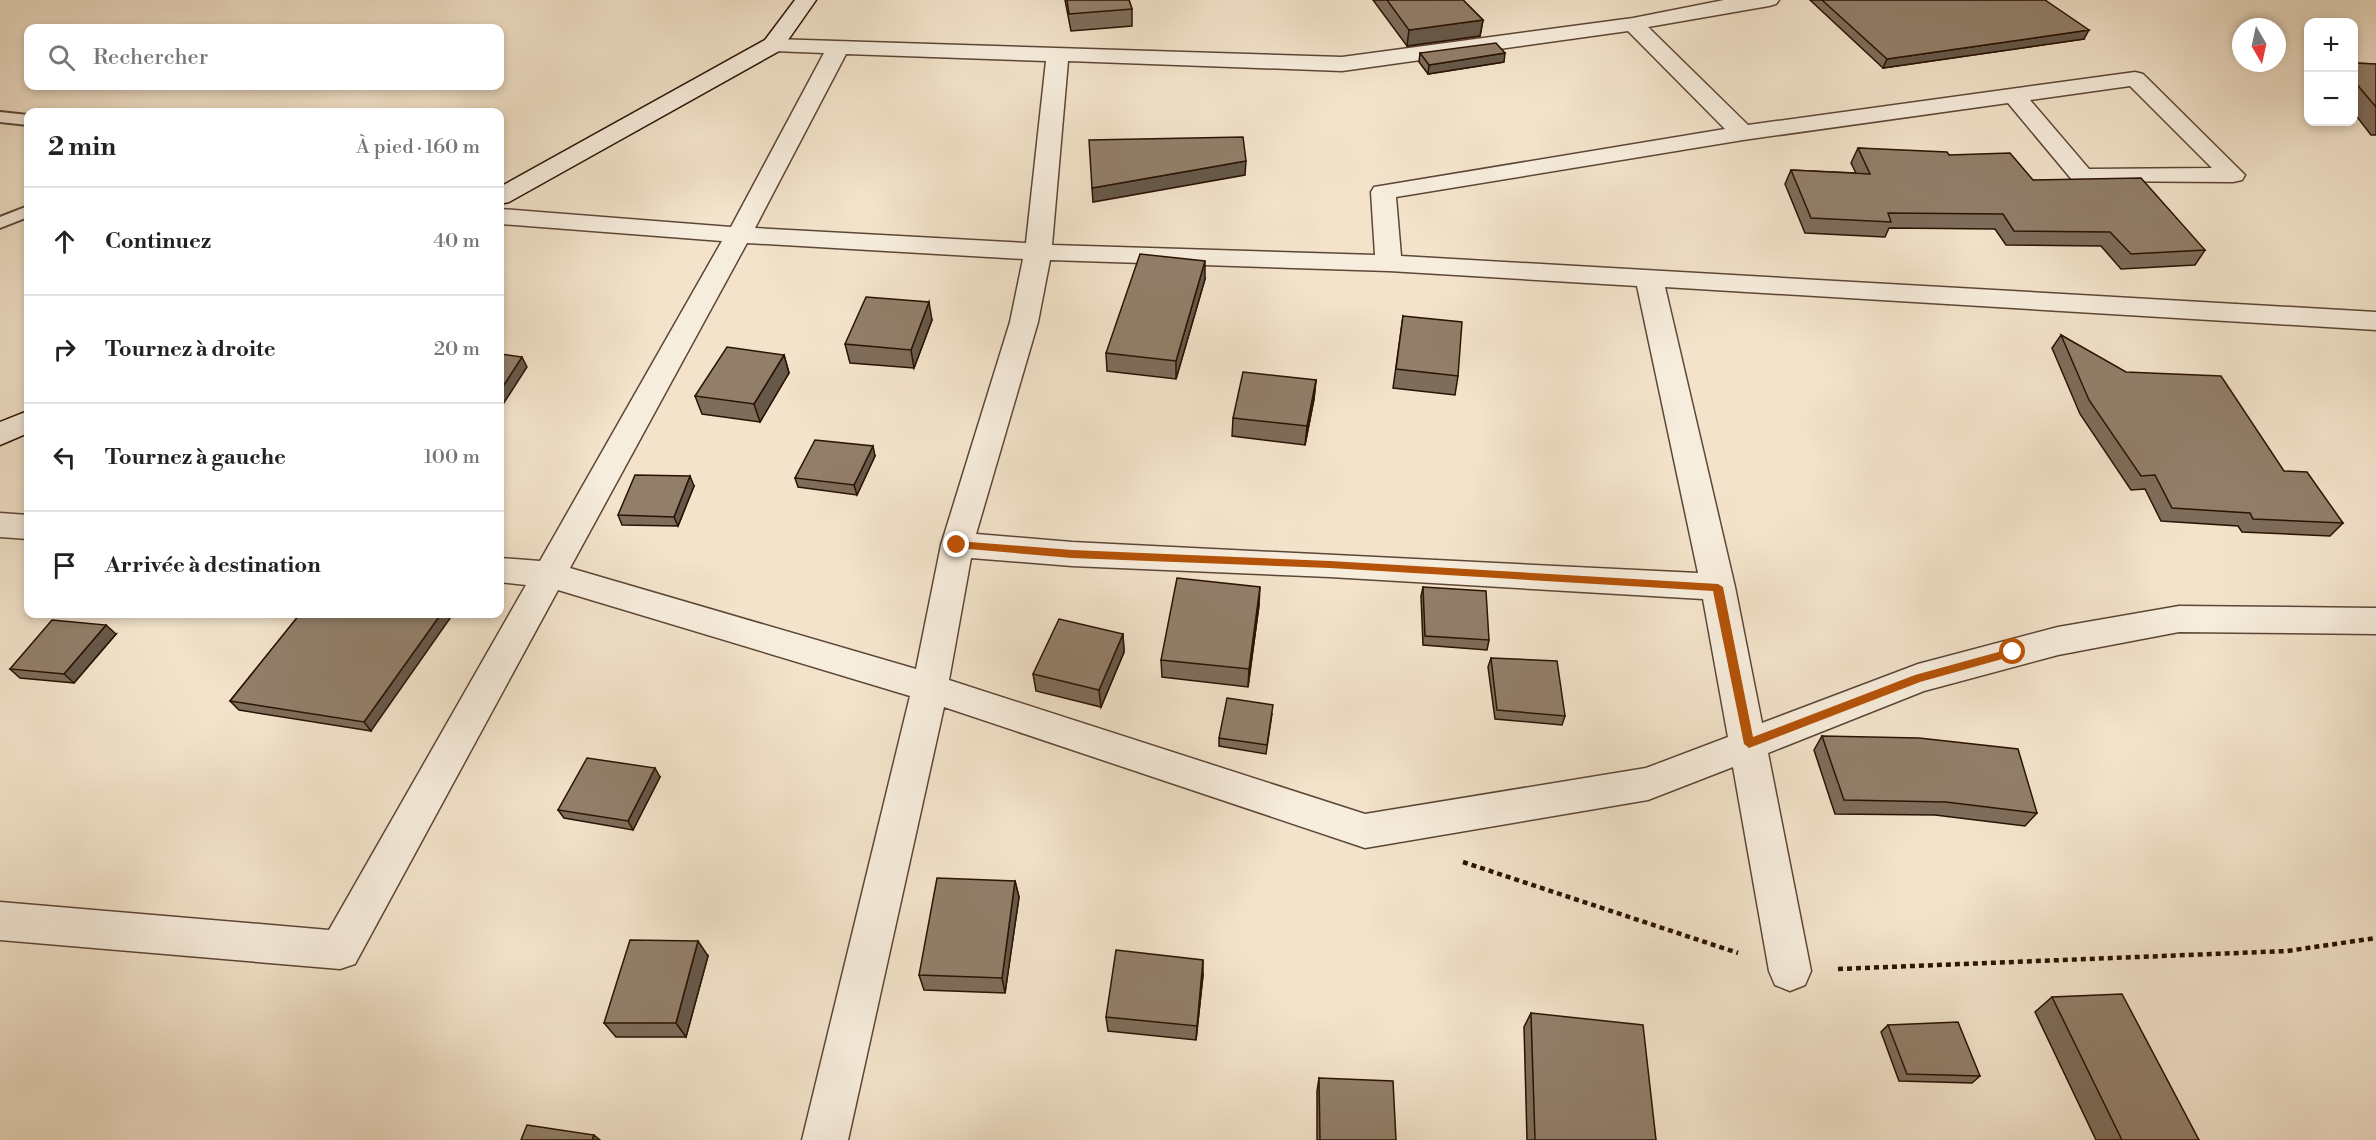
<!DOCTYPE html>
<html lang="fr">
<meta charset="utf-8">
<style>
:root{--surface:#fff;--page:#f6f6f6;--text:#222;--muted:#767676;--line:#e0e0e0}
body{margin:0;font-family:"Libre Bodoni",serif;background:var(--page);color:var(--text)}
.controls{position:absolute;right:18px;top:18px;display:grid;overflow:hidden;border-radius:12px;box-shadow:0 3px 9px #0003}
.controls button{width:54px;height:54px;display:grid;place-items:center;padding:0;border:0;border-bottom:2px solid var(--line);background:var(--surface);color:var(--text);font:30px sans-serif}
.compass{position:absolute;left:2232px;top:18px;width:54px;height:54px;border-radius:50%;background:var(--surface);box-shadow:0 3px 9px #0003;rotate:171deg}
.stop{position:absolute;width:18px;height:18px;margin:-14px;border:4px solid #b45309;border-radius:50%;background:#fff}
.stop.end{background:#b45309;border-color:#fff;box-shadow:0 2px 6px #0008}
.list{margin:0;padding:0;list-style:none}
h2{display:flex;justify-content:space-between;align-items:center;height:78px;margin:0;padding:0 24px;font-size:26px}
h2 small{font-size:20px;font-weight:400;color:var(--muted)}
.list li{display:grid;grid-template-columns:39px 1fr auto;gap:18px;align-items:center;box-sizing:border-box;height:108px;padding:0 24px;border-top:2px solid var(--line)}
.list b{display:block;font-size:22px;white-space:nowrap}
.list em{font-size:20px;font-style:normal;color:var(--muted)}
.icon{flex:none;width:33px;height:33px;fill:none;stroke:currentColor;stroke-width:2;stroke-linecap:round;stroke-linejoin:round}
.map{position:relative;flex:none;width:2376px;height:1140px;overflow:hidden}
.search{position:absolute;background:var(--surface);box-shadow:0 3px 9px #0003;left:24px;top:24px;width:480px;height:66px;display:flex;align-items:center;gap:15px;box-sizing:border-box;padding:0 21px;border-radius:12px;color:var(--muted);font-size:22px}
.panel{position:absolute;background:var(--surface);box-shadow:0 3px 9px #0003;left:24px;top:108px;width:480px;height:510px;border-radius:12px}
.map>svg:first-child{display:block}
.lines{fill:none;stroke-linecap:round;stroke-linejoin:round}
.lane-casing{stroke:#5d4635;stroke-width:4}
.street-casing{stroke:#5d4635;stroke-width:3}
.secondary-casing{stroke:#2b1203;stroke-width:3}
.path{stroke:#2b1203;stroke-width:4.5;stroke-dasharray:5 4;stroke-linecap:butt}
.lane{fill:#f7eddd;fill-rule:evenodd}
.street{fill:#f7eddd;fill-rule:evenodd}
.secondary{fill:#f7eddd;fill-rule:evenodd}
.wall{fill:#7e6d5b;stroke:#2b1203;stroke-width:1.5}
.shaded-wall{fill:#66594a;stroke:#2b1203;stroke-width:1.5}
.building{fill:#927f6a;stroke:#2b1203;stroke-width:1.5}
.route{fill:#b45309}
</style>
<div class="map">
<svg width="2376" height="1140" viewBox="0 0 2376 1140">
<rect width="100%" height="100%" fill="#f2e3ca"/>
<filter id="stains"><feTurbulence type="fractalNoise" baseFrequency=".00333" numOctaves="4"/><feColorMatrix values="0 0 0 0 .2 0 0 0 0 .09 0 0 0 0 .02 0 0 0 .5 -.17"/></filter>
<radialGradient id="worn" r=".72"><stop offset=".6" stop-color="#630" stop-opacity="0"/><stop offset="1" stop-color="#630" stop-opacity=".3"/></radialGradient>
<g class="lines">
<g class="lane-casing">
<path id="lane" d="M0 112 28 115V125L0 122Z
M28 206V217L0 228V217Z"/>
</g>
<g class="street-casing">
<path id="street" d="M1724 0H1779L1776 4 1769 6 1648 27 1748 125 2135 72 2143 74 2245 175 2242 180 2233 182 2073 181 2008 103 1743 140 1396 197 1401 256 2376 312V330L1665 287 1735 587 1762 723 1918 664 2058 627 2179 606 2376 608V634L2179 632 2058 655 1924 691 1768 753 1811 971 1805 985 1790 991 1775 985 1769 971 1733 767 1648 800 1365 848 944 707 848 1140H802L910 696 558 590 355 964 340 969 0 940V902L329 930 526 585 500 582V558L540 561 722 241 500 224V209L731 227 824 53 773 51 765 50 762 45 765 40 773 39 1342 57 1633 18ZM1628 31 1725 129 1374 187 1371 192 1375 255 1052 245 1068 61 1342 71ZM846 54 1046 61 1026 243 755 228ZM2130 86 2212 168 2089 169 2030 100ZM747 243 1023 259 1010 322 941 545 916 669 570 568ZM1050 260 1389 271 1637 286 1698 573 1072 542 976 534 1038 322ZM971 558 1072 566 1330 577 1703 599 1728 737 1646 768 1365 814 949 680Z
M0 513 28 515V539L0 537Z"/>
</g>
<g class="secondary-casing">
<path id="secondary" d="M795 0H816L781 50 509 202 500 204V187L765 40Z
M28 411V433L0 445V422Z"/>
</g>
<path class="path" d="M1463 862 1738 953
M1838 969 2287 951 2376 938"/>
<use href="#lane" class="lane"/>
<use href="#street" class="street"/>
<use href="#secondary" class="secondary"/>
</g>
<path class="wall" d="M1065 0H1129L1132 9V26L1071 31Z
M1373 0H1463L1483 20 1480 36 1407 46Z
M1810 0H2045L2084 39 1883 68Z
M1420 53 1504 62 1428 74 1419 62Z
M2354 63 2376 64V135H2371L2354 113Z
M1858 148 1949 155 2033 180 2205 250 2195 265 2121 269 2101 246 2006 245 1995 229 1889 228 1885 237 1805 233 1785 184 1791 170 1856 173 1851 163Z
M1205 279 1176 379 1107 371 1106 353Z
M1403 316 1458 376 1455 395 1393 388Z
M932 320 914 368 850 363 845 344Z
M2061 335 2284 471 2343 523 2330 536 2242 532 2238 526 2161 521 2145 489 2131 490 2080 414 2052 348Z
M784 355 789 373 760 422 702 414 695 396Z
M1316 380 1314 399 1305 445 1232 436 1233 418Z
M875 456 857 495 798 487 795 478Z
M694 486 678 526 622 525 618 515Z
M1423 587 1489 640 1487 650 1423 645 1421 596Z
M1259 605 1248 687 1162 677 1161 660Z
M300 614 371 731 239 710 230 701Z
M116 634 74 683 20 678 10 669Z
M1123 634 1124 652 1101 707 1036 691 1033 674Z
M1491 658 1565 716 1562 725 1495 719 1488 667Z
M1272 714 1266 754 1219 746V738Z
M1822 736 2037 813 2025 826 1935 815 1835 814 1814 750Z
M660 777 633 830 564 818 558 810Z
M1015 881 1019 897 1005 993 924 990 919 975Z
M708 956 686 1037H616L604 1023Z
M1203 975 1196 1040 1108 1031 1106 1017Z
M2052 997 2199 1140H2096L2035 1012Z
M1531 1013 1656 1140H1527L1524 1027Z
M1888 1025 1980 1076 1972 1083 1899 1081 1881 1032Z
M1319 1078 1396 1140H1317V1091Z"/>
<path class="shaded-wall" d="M1483 20 1480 36 1407 46 1409 30Z
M2089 30 2084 39 1883 68 1887 59Z
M1505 53 1504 62 1428 74 1429 65Z
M1246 161 1245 175 1093 202 1092 188Z
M1205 261V279L1176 379V361Z
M929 302 932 320 914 368 911 350Z
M784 355 789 373 760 422 754 404Z
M522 357 527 367 500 409V391Z
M1316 380 1314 399 1305 445 1307 426Z
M873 446 875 456 857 495 854 485Z
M690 476 694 486 678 526 674 517Z
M1260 587 1259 605 1248 687 1249 669Z
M441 614H453L371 731 364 722Z
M106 625 116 634 74 683 64 674Z
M1123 634 1124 652 1101 707 1099 690Z
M655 768 660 777 633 830 628 821Z
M1015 881 1019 897 1005 993 1002 978Z
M698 941 708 956 686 1037 676 1023Z
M1203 960V975L1196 1040 1197 1026Z
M594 1135 600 1140H592Z"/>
<path class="building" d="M1067 0H1129L1132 9 1069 14Z
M1387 0H1463L1483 20 1409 30Z
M1822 0H2045L2089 30 1887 59Z
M1496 43 1505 53 1429 65 1420 53Z
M2354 63 2376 64V107L2354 81Z
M1243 137 1246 161 1092 188 1089 140Z
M1858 148 1947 152 1949 155 2010 153 2033 180 2141 178 2205 250 2131 254 2110 232 2014 231 2003 214 1888 213 1891 222 1811 218 1791 170 1870 174Z
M1140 254 1205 261 1176 361 1106 353Z
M866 297 929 302 911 350 845 344Z
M1403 316 1462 322 1458 376 1396 369Z
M2061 335 2126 372 2221 376 2284 471 2307 472 2343 523 2253 519 2250 513 2172 508 2155 475 2141 476 2089 400Z
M727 347 784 355 754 404 695 396Z
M500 354 522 357 500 391Z
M1243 372 1316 380 1307 426 1233 418Z
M815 440 873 446 854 485 795 478Z
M635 475 690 476 674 517 618 515Z
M1177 578 1260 587 1249 669 1161 660Z
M1423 587 1486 591 1489 640 1425 636Z
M300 614H441L364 722 230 701Z
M1059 619 1123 634 1099 690 1033 674Z
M52 620 106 625 64 674 10 669Z
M1491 658 1557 661 1565 716 1497 710Z
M1227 698 1273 705 1267 745 1219 738Z
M1822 736 1919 738 2018 749 2037 813 1946 802 1844 800Z
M587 758 655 768 628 821 558 810Z
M937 878 1015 881 1002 978 919 975Z
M630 940 698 941 676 1023H604Z
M1116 950 1203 960 1197 1026 1106 1017Z
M2122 994 2199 1140H2122L2052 997Z
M1531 1013 1643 1025 1656 1140H1535Z
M1958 1022 1980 1076 1907 1074 1888 1025Z
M1319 1078 1393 1081 1396 1140H1320Z
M527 1125 594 1135 592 1140H521Z"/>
<path class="route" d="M957 541 1072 550 1330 561 1718 584 1723 587 1753 737 1915 675 2013 648 2018 652 2013 656 1920 682 1749 748 1744 744 1713 591 1330 568 1072 558 957 548 953 545Z"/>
<rect width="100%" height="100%" filter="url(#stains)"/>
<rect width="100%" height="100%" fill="url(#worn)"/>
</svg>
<div class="controls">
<button>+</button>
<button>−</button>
</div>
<svg class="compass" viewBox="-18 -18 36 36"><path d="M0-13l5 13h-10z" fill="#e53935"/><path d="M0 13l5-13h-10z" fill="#767676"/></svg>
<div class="stop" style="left:2013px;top:652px"></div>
<div class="stop end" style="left:957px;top:545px"></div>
<div class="search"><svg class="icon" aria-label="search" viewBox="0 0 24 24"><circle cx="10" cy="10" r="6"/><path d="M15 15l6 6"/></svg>Rechercher</div>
<section class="panel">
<h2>2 min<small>À pied · 160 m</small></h2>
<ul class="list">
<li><svg class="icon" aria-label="ahead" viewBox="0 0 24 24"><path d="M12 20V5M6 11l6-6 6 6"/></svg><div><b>Continuez</b></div><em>40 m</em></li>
<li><svg class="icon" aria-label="right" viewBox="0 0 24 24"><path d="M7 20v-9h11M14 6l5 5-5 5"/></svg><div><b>Tournez à droite</b></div><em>20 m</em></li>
<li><svg class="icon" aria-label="left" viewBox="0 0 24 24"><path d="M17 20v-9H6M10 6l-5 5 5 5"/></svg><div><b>Tournez à gauche</b></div><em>100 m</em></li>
<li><svg class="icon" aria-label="arrive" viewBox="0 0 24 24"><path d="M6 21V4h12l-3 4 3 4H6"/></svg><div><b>Arrivée à destination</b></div></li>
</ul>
</section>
</div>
